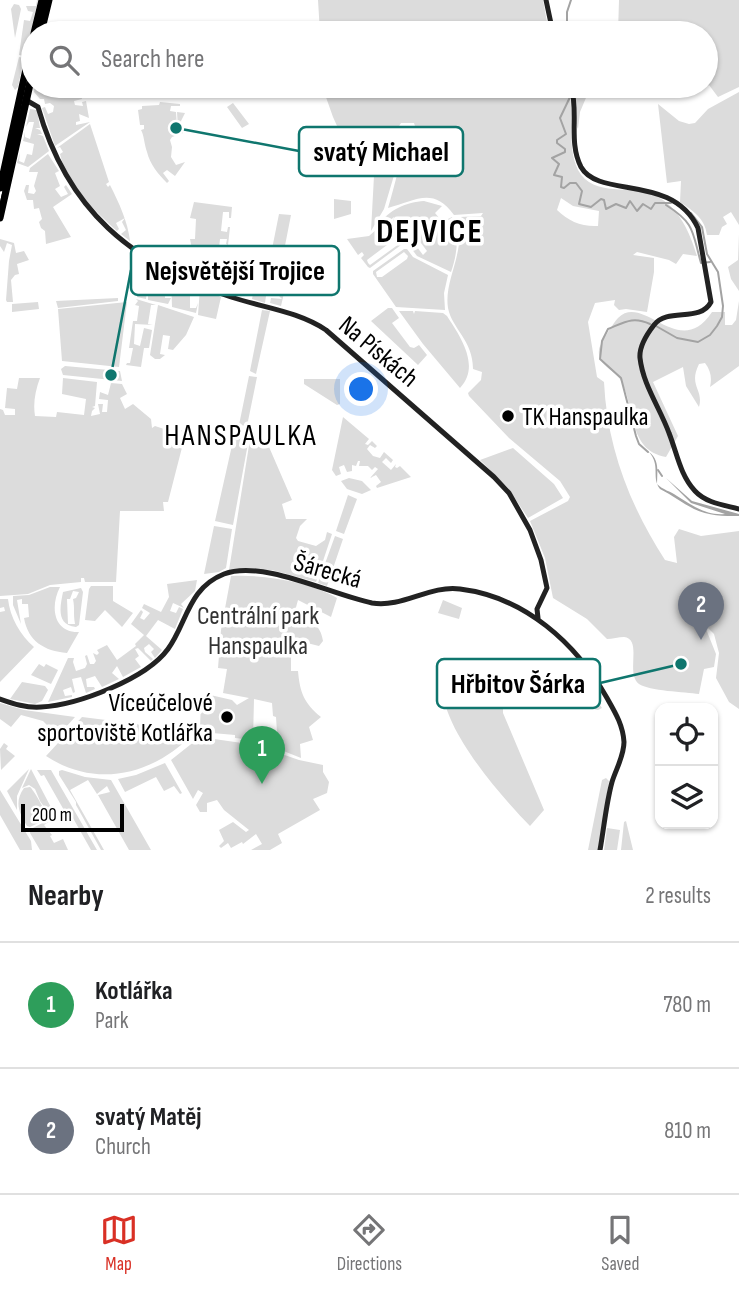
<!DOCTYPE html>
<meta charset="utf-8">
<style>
:root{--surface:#fff;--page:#f2f2f2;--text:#202124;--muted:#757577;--line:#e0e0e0;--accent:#d93025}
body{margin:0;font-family:"Sofia Sans Condensed",sans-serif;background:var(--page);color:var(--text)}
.controls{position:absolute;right:21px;bottom:21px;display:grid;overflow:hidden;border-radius:14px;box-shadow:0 2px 5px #0004}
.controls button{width:63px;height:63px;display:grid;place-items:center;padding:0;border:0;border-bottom:2px solid var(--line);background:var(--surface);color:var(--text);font:35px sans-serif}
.scale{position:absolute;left:21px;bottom:18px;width:103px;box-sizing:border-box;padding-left:7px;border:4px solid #000;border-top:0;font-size:19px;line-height:24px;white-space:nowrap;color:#000;-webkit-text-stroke:5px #fff;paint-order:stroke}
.you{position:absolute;left:362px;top:390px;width:24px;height:24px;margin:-18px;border:5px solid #fff;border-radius:50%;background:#1a73e8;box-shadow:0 0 0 10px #1a73e833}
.badge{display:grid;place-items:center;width:46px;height:46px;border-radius:50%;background:var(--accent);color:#fff;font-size:23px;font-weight:700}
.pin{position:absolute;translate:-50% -58px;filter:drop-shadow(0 2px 4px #0008)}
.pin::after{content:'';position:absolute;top:37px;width:24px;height:21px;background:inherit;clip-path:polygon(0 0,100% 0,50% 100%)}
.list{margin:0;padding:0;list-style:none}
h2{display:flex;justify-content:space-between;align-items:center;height:91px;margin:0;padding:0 28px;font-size:30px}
h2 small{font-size:23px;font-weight:400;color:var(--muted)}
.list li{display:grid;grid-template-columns:46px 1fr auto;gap:21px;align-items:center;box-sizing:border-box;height:126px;padding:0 28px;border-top:2px solid var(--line)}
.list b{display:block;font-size:26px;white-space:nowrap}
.list p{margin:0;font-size:23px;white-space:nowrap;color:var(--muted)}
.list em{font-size:23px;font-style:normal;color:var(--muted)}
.icon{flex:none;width:38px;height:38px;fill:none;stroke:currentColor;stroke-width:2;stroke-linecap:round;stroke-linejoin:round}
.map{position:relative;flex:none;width:739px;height:850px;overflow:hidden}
.search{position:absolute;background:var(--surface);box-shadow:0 2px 5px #0004;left:21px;right:21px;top:21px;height:77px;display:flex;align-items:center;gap:18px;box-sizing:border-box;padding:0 24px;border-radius:38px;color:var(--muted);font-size:26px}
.sheet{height:343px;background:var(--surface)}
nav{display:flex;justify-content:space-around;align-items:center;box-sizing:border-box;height:98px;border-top:2px solid var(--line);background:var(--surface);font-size:19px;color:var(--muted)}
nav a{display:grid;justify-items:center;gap:4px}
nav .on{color:var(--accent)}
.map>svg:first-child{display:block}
.green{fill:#dcdcdc;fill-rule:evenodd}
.water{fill:#a3a3a3}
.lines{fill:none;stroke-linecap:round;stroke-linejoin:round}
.stream{stroke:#a3a3a3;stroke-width:2}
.secondary{stroke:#222;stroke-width:5}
.primary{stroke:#000;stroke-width:7}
.tram{stroke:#000;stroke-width:2}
.poi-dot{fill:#000;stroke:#fff;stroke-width:2.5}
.labels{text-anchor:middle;stroke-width:7;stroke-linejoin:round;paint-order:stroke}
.street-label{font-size:26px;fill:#000;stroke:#fff}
.poi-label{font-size:26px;fill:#000;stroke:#fff;text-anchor:start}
.park-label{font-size:26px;fill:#333;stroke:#fff}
.quarter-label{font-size:30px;letter-spacing:2px;fill:#000;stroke:#fff}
.district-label{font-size:33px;font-weight:bold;letter-spacing:2px;fill:#000;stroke:#fff}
.leader{fill:none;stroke:#0f766e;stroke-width:2.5}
.callout-dot{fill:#0f766e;stroke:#fff;stroke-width:2.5}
.callout{fill:#fff;stroke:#0f766e;stroke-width:2.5}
.callout-label{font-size:28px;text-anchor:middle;font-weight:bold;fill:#000}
</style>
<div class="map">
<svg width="739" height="850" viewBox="0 0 739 850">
<rect width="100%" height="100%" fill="#fff"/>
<path class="green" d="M37 0H38L25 56 19 55 24 20 30 21 33 12 28 11 26 6H36Z
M318 0H543L549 33H366L362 29 358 33H320Z
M619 0H739V87L718 97 709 85 695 93 691 86H706V33H618Z
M14 4 19 5 21 9 15 38 11 9Z
M19 57 24 58 18 87 15 90 12 85Z
M35 86H37L36 90 42 91 44 86H83L84 92 81 93 79 87 74 89V93L81 94 82 99 74 101 75 105 83 106 82 102 86 101 89 118 79 114 80 121 76 122V125L90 122 55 146 42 108 45 107 48 114 53 112 54 106 50 103 45 104 44 99H40L34 92Z
M322 86H567C568 93 571 100 571 107 573 129 568 149 578 170 594 199 631 183 656 196 679 207 690 233 697 256L683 254 676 264 669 260 637 252 633 255 654 258V272L647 312 626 309 619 310 614 305 615 300 595 303 588 322 597 377 604 382C607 447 630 506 665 560L677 563 674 537 679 529 701 536 739 531V709L729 702 716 678 719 653 714 634 706 626H699L698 629H706L716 654 714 667 704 669 699 694C685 692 649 691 639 684 625 674 643 639 624 637 619 637 612 639 607 639L587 619 553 598 545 558 530 521 568 501 570 497 560 481 509 438 469 396 468 393 481 380 482 372 473 369C473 340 452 329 448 308 444 282 462 258 459 230L464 227 460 217 481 216 483 213 454 215C433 186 415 201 388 208 392 195 395 181 399 169 406 152 422 145 414 123H401C394 133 392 146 393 158L398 162 384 209 371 231 376 139 366 137 347 148 333 117ZM561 198 573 206 599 211 598 226C582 227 568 221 557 210Z
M573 86H591L580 112 578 129C572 117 577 100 573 86Z
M739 92V225L731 212 723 217 727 224 722 227 719 235H707C705 218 693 211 680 202L681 181 667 183 658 104 679 121 689 124 695 123 708 109Z
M160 102 180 104V106H171L170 111 176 112 177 126 174 129 176 131 178 128 177 112 185 113 181 121 183 133 172 137 170 140 172 147 171 157 176 165 185 162 175 176 167 170 163 173 169 181 167 183C158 174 150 164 147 152 144 143 144 135 141 130L144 129V125H140L138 110 142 109V106L159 105Z
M233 103 249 124 242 128 227 107Z
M30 109 37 110 40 128H35L40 130 42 134H37L43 136 49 151 28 167 17 163 20 152 19 161 24 163 27 154 32 155 34 144 23 141 25 132V137L30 139 34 122H29L26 127Z
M90 124 109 182 106 184 108 187 110 185C119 203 128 222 130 241L121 234 126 230 122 222 125 218 116 223 119 229 117 231C95 211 67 185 60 154L63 152 60 147 57 148Z
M48 154 59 171 55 173 60 186 55 189 61 197 68 194 64 187 66 185 72 194 53 207 71 237 46 244 45 231 41 228 39 222 42 219 39 208 34 209 33 200H27L24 191 26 185H29L28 193 34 194 36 191 34 186 38 172H29L30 168Z
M334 199 351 201V214L334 219Z
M424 201 442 206 435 213 446 226 451 223 448 219 452 217C460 234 457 255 451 272L417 256 393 224 394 217 386 224 379 225C388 210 407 202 424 201ZM406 223 427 251 423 255 402 227Z
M194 202 232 207 231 218H229V212H223L221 231 227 232 228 227H230L228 245 226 244 227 239H220L218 257 224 260 225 253H227L224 279 222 278 223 265H217L215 284 221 285 222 279 224 280 223 289 198 279 190 239H195L196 219 190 218Z
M279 214 291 215 281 266H277V261H275L273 265 269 264Z
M390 226 395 233 391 236 393 238 397 235 401 245 370 268 368 267 361 258 364 255 362 252 358 255 347 239 369 236 377 229ZM395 239 399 244 370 265 368 263 367 260Z
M739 234V291L731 279 728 267 738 260Z
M0 239 14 243 16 253 24 251 29 260 17 264 19 274 15 275 11 280 13 302H7L6 300 9 261 12 245 7 243 4 252 0 246Z
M404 249H407L413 257 448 275 444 293 445 310 396 307 373 274V271ZM404 252 408 256 407 259 382 277H377L376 272Z
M135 254 198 287V294H196V288L190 289V308H196L198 303 196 313 172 307 171 278H165V298H171L168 304 148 300V269L135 258Z
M135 261 146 269 141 270V288L147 289 146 299 137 297Z
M258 269 272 272 271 277 263 276V295L266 296 265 303 252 299Z
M275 272 288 276 281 306 270 303 271 298 282 299 279 296 282 294H277L280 293 282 279 274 277Z
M200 288 221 297 216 319 198 315Z
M118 298V301L58 308 56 301Z
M136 299 156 305H151L148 324 153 325 135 324 134 344 140 346 144 328 152 330 149 348H144L141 367 126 365 127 363H130L133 348H129L133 321H137L139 306 135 305 138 301Z
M739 301V366L710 387C712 378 711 371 705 363L699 364C688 386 704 389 699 407L686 386 683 367 653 382 678 436 666 457C627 450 636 406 620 379 613 369 597 365 599 350 599 345 614 322 618 318 644 292 679 362 712 312H725V325H732L736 320Z
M38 302 39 309 12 312V304Z
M127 302 119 367 62 361 58 309Z
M158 305 194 317 186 335 173 350 168 349 170 336 163 335 160 354 165 355 160 359H155L150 355Z
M388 308H392L399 318 392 323 410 347 414 348 419 345 427 355 418 365 371 321Z
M262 310 270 311 256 374 250 371Z
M399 311H413L414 314 415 311 443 313 447 316C460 336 481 366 460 388L423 344Z
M65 366 120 371 122 381 63 375 61 369Z
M249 376 257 377 247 426 239 425Z
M19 378H40C35 391 33 404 35 416L56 417 57 412 84 415 86 399 62 394 63 378 97 382 95 406 92 407 95 408 92 411 91 416 100 414 98 404H103L102 412H107L108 400 99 399 100 392 108 395 111 383 122 384 127 394 120 398 125 409 133 404 151 419 152 428 155 426 164 429 182 430 184 426 187 428 168 502H163L164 511H120L116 582H85L84 578H81V582L50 585 28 594 0 596V409L3 410 5 415H15V409L5 408 7 388 17 389Z
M304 379H340V404L337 405 304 384Z
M343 417 369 439 365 444 368 445 372 441 377 446 375 448 370 445 367 449 373 456 380 458 384 452 393 460 391 463 386 458 382 462 391 470 396 464 395 467 397 468 400 466 411 477 377 488 376 486 381 482 376 475 370 478 378 469 375 467 372 470 368 466H359L360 461H358L356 466 352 465V471L347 472 344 465 339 467 341 474 336 476 332 470Z
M235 432 248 434 249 438 233 525 215 521Z
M251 433 262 435 266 440 292 500 282 504 286 519H307L300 526 296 538 298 541 316 546 325 540 327 532 332 534 316 582 272 570H229Z
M513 448 554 484 563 498 528 518 508 488 480 460Z
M349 478 362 481 371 490 362 494 347 489 341 481Z
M348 495 357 499 344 534 336 531Z
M214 526 232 529 226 568 219 572 204 574Z
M335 536 343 539 327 586 318 583Z
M231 576C262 574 312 582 337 598L331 617 298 600 295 611C308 619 321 624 323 641L319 646 295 640 291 653V671H298C300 693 304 703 321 717L309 727 313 740 300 744 301 758 266 744 268 732H277L276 717 273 716 272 703 254 699 253 740 235 738V735L201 732 200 729 201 700 206 694 232 700 237 705 249 698 223 693 227 669 218 668 221 630Z
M197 580 195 591 181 604 184 608 173 603 170 611 176 613 179 607 183 609 175 629 158 620 146 636 162 650 155 658 151 652 154 649 149 644 144 648 145 652 153 659 151 661 138 648 135 649 139 656 135 659 141 667 123 677 117 666 112 673 119 679 102 687 95 676 86 679 87 687H94L95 689 86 693 81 677 72 679 75 692 73 693 71 687 63 690 65 696 72 695V697L48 702 68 658H74L73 662 76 671 85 668 87 664 85 656 87 655 90 664H94L96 661 93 653 97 655 99 653 97 650 107 645 117 660 136 646 135 644 144 635 131 624 141 610 143 612 140 618 144 620 150 613 142 608 144 604 161 612 169 597 167 584Z
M91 586H113V601L133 613 122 627 105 610 95 621 85 620 89 589Z
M50 587H60C50 606 53 633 79 632L67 653C44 651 28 641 24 618L29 617 28 604H22V599L17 600 21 624 13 605V596L29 595Z
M81 588 83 592 79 625 76 627C56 625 60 607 63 592ZM73 591 79 592 76 598 73 599C75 609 73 613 75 624H68L67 599H70Z
M0 599H8C10 617 20 635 34 647L0 682V612L5 611 4 607 0 608Z
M443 600 462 608 459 619 438 613Z
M39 664 44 667 46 664 58 670 51 684 31 675Z
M445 670 507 688 503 702V713L544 810 530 826C500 795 427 714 445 670Z
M22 682 45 686 48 690 42 701 35 704 10 699Z
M513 689 600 705 602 708 598 710 514 693Z
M0 703 24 710 75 717 58 736 43 721 21 715 11 727 0 719Z
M82 717 138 724 148 737 154 726 193 734C153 775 96 789 46 756Z
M200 737 256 745 299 760 323 765V772L329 782 327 793 313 799 320 810 278 834 282 843 270 850H251L262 844 256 834 243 844 242 842 231 848 228 843 221 848 219 846 224 841 219 830 233 822 246 832 249 830 224 810 217 800 207 803V812H200L196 805 203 793 198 790 193 799 171 760Z
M4 743 8 746 6 749 15 756 1 770 0 749Z
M165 763 182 793 180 794 174 786 164 791 156 777 125 792 118 779 136 775Z
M29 769 17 796V810L7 791Z
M31 769 56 817 44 825 52 835 50 836 54 843 63 839 68 850H40L30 833 31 829 52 818 40 801 35 789 29 785 22 788Z
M37 770H51L97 850H91L69 811 65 812 44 775 41 776Z
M62 770 85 777 111 780 151 850H129L98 795 110 792 107 786 97 794 88 780 70 790 104 850H101L76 805V802L59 775V771Z
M606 778 609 781 598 850H588L602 780Z
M30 787C33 789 45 810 46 814L44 820 30 827 27 826C19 813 14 802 24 788Z
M0 790 31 841 32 850H20L0 815Z
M626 821 633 850H621L624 822Z
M607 828 620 830 617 850H604Z"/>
<path class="water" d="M649 452C660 460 657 472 657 484 663 490 670 491 677 496 692 505 706 516 725 514L691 503 666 478 692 501 739 514V516C724 516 708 516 694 509 682 503 672 495 660 489 651 477 661 466 649 452Z"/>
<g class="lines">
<path class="stream" d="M567 33V12L571 0
M571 95 560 118 566 134 557 140V143L565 149V152L552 158 559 164 554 175 562 177 561 187 564 188 570 183H576L582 191 579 204 591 207 601 199 604 200 606 209 616 204 626 208 630 201 637 211 643 204 651 209 655 203H671
M666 205C696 224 692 232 701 263L710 262
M656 326 677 338 698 342 710 335 717 326 722 317 723 306 718 272 707 254 702 227 691 213
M648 452 639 444 636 436 621 378 600 359 602 341 608 329C625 322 633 316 650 324
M658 470 662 476"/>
<path class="secondary" d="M546 0 553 33
M571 86C579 112 568 142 581 167 599 199 672 173 698 228L711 302C700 323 668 307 654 325 647 334 639 347 640 358 643 385 660 408 669 433 677 453 680 475 695 491 706 503 724 505 739 509
M26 100 38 107C67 210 131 263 231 297 264 308 297 311 326 330L494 477 509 493 530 530 541 560 547 588 537 609 538 618
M0 699C14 704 26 708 41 707 78 705 146 679 168 649 187 623 188 588 224 574 262 559 332 595 372 603 403 608 429 585 460 589 525 597 576 643 607 698 615 712 623 725 624 742 624 756 616 769 612 782 606 804 604 828 600 850"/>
<path class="primary" d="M34 33 42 0
M41 33 49 0
M0 188 33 37
M0 218 33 71"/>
<path class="tram" d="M39 33 47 0
M0 207 33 57"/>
</g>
<g class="poi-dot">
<circle cx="508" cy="416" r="7"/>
<circle cx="227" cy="717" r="7"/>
</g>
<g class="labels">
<g class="street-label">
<text transform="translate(379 351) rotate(40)" y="9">Na Pískách</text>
<text transform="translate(328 570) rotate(16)" y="9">Šárecká</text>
</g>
<g class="poi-label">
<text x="522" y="425">TK Hanspaulka</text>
<text x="213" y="711" text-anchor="end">Víceúčelové<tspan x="213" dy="30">sportoviště Kotlářka</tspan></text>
</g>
<g class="park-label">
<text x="258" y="624">Centrální park<tspan x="258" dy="30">Hanspaulka</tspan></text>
</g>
<g class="quarter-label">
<text x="241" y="445">HANSPAULKA</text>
</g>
<g class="district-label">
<text x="430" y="242">DEJVICE</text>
</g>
</g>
<path class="leader" d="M176 128L299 151M111 375L131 270M681 664L600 683"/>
<g class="callout-dot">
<circle cx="176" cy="128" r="7"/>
<circle cx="111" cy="375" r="7"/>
<circle cx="681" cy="664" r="7"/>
</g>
<g class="callout">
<rect x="299" y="127" width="164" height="49" rx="7"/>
<rect x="131" y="246" width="208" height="49" rx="7"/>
<rect x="437" y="659" width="163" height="49" rx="7"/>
</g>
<g class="callout-label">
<text x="381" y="161">svatý Michael</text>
<text x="235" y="280">Nejsvětější Trojice</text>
<text x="518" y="693">Hřbitov Šárka</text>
</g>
</svg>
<div class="controls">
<button><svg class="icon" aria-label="locate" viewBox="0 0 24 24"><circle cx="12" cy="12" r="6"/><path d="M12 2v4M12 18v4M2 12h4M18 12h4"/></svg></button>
<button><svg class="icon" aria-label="layers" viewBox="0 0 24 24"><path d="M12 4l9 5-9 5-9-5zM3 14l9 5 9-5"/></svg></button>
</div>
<div class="scale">200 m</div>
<div class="you"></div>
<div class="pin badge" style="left:262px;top:784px;background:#2e9e5b">1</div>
<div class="pin badge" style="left:701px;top:640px;background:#6b7280">2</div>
<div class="search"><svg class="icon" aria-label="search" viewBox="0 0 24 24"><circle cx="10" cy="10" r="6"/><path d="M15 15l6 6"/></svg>Search here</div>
</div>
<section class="sheet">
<h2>Nearby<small>2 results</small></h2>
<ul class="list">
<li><span class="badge" style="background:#2e9e5b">1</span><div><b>Kotlářka</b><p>Park</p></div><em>780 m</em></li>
<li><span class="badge" style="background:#6b7280">2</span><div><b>svatý Matěj</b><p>Church</p></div><em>810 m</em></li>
</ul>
</section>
<nav>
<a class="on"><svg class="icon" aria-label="map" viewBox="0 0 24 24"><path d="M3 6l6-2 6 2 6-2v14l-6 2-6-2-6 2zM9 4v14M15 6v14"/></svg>Map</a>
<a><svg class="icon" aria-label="directions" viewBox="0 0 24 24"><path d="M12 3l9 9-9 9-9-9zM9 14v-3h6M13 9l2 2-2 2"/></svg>Directions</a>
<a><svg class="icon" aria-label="saved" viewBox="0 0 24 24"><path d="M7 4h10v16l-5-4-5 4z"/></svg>Saved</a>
</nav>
